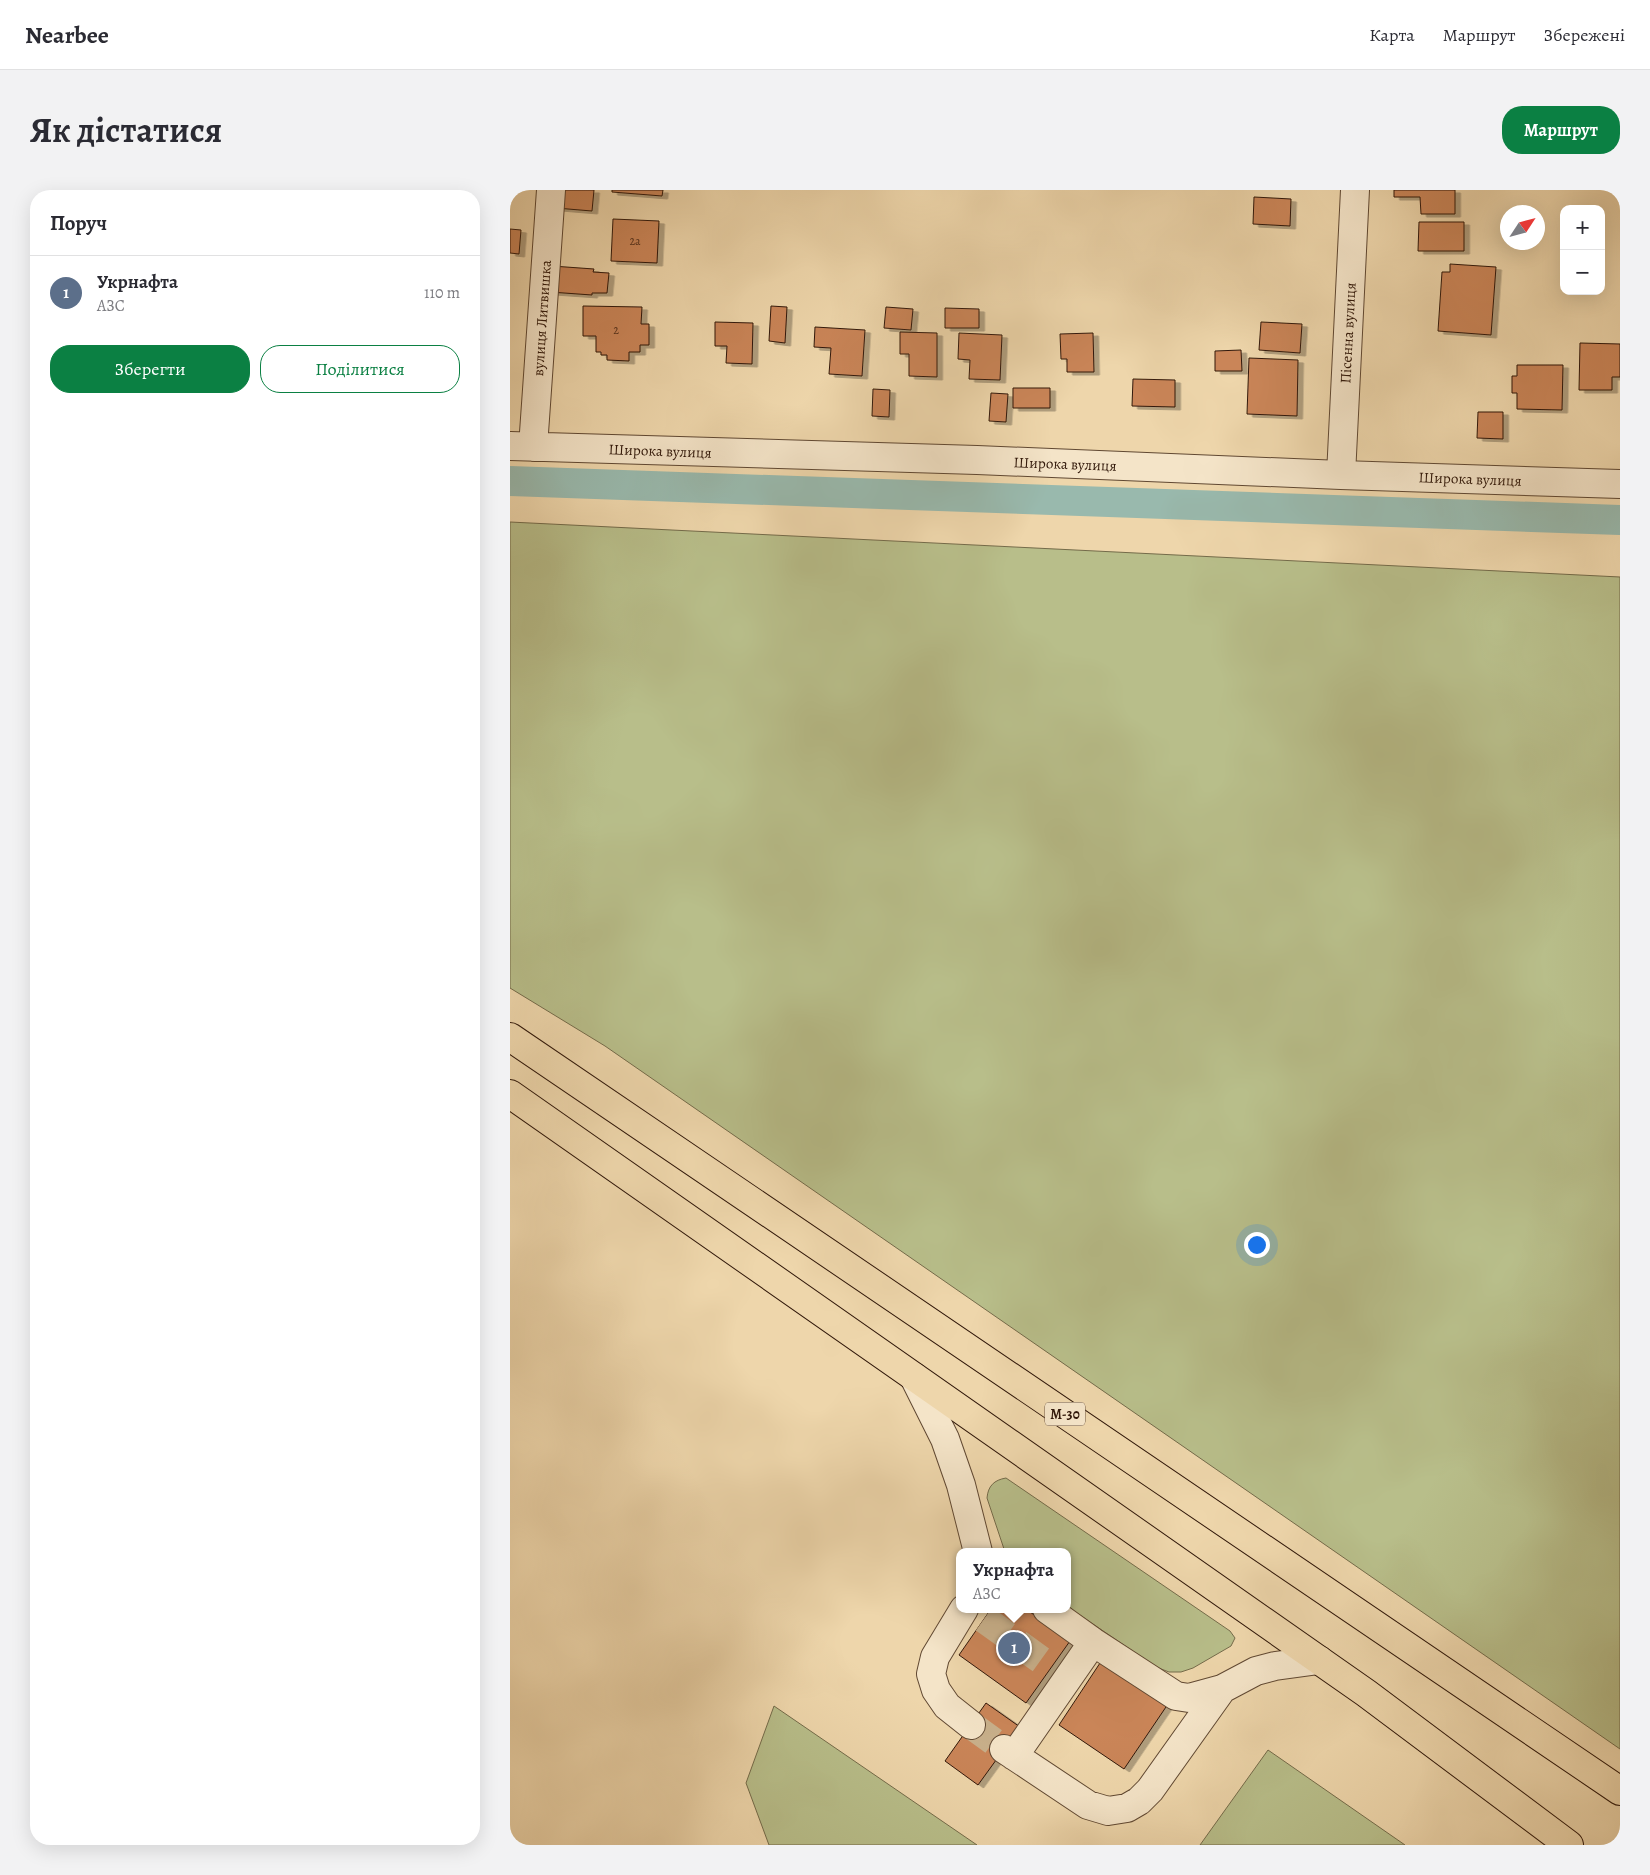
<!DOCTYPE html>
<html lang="uk">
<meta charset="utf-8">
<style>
:root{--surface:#fff;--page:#f2f2f3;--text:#2b2b33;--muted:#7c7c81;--line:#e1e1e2;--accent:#0b8043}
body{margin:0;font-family:Alegreya,serif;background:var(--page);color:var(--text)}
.controls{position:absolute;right:15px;top:15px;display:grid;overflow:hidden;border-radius:10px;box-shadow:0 5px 20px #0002}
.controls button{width:45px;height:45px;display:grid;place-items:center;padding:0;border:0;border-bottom:1px solid var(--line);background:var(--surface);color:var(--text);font:25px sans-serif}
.compass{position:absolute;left:990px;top:15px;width:45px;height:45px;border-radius:50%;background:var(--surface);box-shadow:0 5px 20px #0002;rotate:54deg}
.you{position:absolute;left:746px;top:1054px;width:18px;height:18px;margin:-12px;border:4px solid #fff;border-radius:50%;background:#1a73e8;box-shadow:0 0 0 8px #1a73e833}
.badge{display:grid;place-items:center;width:32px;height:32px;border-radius:50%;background:var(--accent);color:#fff;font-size:16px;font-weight:700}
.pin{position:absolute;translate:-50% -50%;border:2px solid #fff;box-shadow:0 1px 5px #0006}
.popup{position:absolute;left:446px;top:1358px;width:115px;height:65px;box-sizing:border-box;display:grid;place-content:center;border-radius:10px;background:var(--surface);filter:drop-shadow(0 1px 4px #0005);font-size:16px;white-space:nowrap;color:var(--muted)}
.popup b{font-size:19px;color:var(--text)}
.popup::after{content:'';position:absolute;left:50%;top:100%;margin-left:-10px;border:10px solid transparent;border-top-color:var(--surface)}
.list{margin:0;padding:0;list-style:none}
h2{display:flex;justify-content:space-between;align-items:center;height:65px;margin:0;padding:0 20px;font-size:21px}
h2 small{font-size:16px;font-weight:400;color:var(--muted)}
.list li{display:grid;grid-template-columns:32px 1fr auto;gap:15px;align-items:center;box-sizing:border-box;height:75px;padding:0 20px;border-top:1px solid var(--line)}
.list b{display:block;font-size:19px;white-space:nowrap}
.list p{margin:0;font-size:16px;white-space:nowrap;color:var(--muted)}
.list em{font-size:16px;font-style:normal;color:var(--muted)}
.actions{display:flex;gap:10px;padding:15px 20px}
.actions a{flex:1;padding:11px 0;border:1px solid var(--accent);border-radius:20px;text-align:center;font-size:18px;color:var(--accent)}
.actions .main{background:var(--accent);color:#fff}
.map{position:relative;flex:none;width:1110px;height:1655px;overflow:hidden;border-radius:20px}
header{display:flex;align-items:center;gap:30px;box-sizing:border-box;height:70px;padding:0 25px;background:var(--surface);border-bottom:1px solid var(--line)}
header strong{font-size:24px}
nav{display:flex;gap:28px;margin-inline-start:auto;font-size:18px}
.intro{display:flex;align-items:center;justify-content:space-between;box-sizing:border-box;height:120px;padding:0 30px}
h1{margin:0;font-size:35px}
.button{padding:12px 22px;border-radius:20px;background:var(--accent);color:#fff;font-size:18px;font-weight:700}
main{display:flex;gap:30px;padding:0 30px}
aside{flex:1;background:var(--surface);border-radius:20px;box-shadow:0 5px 20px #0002}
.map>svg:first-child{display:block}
.green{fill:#b8be8a;stroke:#746b4a}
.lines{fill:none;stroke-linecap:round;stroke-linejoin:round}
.canal{stroke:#99b9ad;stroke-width:30}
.building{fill:#ca8559;stroke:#31180a;filter:url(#shadow)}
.minor-tunnel{stroke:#c8b08b;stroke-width:28;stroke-dasharray:28 14;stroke-linecap:butt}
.minor-casing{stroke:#604832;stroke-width:30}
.highway-casing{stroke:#31180a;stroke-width:30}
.minor{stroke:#f4e4c8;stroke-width:28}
.highway{stroke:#eed6ab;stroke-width:28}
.labels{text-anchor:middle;stroke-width:4;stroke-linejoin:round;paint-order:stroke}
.number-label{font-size:12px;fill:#57331e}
.shield{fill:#f4e4c8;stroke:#6c5543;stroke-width:1}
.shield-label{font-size:14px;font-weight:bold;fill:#31180a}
.street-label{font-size:15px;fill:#31180a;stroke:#f4e4c8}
</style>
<header>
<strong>Nearbee</strong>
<nav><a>Карта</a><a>Маршрут</a><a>Збережені</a></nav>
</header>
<div class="intro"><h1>Як дістатися</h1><a class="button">Маршрут</a></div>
<main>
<aside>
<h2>Поруч<small></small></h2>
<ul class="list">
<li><span class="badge" style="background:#5c6f8a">1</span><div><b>Укрнафта</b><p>АЗС</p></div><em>110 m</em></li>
</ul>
<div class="actions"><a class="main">Зберегти</a><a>Поділитися</a></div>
</aside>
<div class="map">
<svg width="1110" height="1655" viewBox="0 0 1110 1655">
<defs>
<filter id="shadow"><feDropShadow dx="5.5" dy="3" stdDeviation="0" flood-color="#0004"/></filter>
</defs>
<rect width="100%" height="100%" fill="#eed6ab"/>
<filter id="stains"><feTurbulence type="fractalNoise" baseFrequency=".004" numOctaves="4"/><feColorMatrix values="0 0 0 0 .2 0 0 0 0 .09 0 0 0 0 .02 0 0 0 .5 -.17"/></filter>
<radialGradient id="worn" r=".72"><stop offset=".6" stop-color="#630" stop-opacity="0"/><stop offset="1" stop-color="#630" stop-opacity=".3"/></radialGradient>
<path class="green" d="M0 332 1110 387V1559L95 856 0 798Z
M496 1288 720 1441 725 1448 721 1456 683 1478 671 1482H659L646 1477 558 1417V1362H495L477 1308C478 1296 484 1290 496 1288Z
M264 1516 467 1655H259L236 1593Z
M758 1560 895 1655H690Z"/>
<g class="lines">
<path class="canal" d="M0 291 1110 330"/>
</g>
<path class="building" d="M48 0H84L82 21 46 18Z
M102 0H153L152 6 102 2Z
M884 0H945V24H911L910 7H884Z
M744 7 781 9 780 36 743 34Z
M103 29 149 31 147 73 101 71Z
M909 32H954V61H908Z
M0 39 11 40 9 64 0 63Z
M940 74 986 77 981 145 928 141 932 82H940Z
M42 76 84 79 83 82 99 83 97 103H82V105L40 102Z
M73 116 132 117 131 134H139V155H130V162H119V171L97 170V165H91V162H86V146H73Z
M261 116 277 117 275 153 259 151Z
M376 117 403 119 401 140 374 138Z
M435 118 469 119V138H435Z
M205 132 243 133 242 174 216 173 217 156H205Z
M751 132 792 134 790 163 749 160Z
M305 137 355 140 352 186 319 184 321 158 304 157Z
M390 142 427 143V187L399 186V164H390Z
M449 143 492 145 490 190 459 189 460 170 448 169Z
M583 143 584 182H557V169H551L550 144Z
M1070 153 1110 154V187H1102V200H1069Z
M731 160 732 181H705V161Z
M739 168 788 170 787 226 737 224Z
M1007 175H1053L1052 220 1007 219V203H1002V186H1007Z
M623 189 665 190V217L622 216Z
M503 198H540V218H503Z
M363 199 380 200 379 227 362 226Z
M481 203 498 204 496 232 479 231Z
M968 222H993V249L967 248Z
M481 1419H516L560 1451 516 1513 449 1465Z
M592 1470 658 1514 614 1579 549 1535Z
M476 1513 510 1537 468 1595 435 1571Z"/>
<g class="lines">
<path class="minor-tunnel" d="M474 1429 541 1477
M461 1535 494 1559"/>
<g class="minor-casing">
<path id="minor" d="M0 256 467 270 831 285 1110 294
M23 257 41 0
M831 285 845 0
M404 1187 435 1249 451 1295 468 1362
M454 1419 425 1467 421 1484 426 1500 437 1516 461 1535
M537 1419 583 1452 666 1506 679 1508 712 1499 746 1481 765 1476 809 1470
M494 1559 578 1615 598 1621 617 1618 629 1611 640 1600 712 1499
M504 1566 583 1452"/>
</g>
<g class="highway-casing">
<path id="highway" d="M0 847 1110 1601
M0 904 856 1503 1059 1655"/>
</g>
<use href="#minor" class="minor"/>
<use href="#highway" class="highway"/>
</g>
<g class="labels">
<g class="number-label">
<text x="125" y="55">2а</text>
<text x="106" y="144">2</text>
</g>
<rect class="shield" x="535" y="1212.5" width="40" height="23" rx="4"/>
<g class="shield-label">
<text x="555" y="1229">М-30</text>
</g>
<g class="street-label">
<text transform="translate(32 128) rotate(-86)" y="5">вулиця Литвишка</text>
<text transform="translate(838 143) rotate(-87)" y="5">Пісенна вулиця</text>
<text transform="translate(150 261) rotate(2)" y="5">Широка вулиця</text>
<text transform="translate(555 274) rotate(2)" y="5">Широка вулиця</text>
<text transform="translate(960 289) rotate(2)" y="5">Широка вулиця</text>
</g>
</g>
<rect width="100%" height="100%" filter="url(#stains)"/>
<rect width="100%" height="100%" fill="url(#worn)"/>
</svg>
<div class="controls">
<button>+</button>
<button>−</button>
</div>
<svg class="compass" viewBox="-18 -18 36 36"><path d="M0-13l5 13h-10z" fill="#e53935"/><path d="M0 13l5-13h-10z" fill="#7c7c81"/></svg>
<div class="you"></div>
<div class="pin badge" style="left:504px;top:1458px;background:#5c6f8a">1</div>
<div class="popup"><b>Укрнафта</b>АЗС</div>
</div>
</main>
